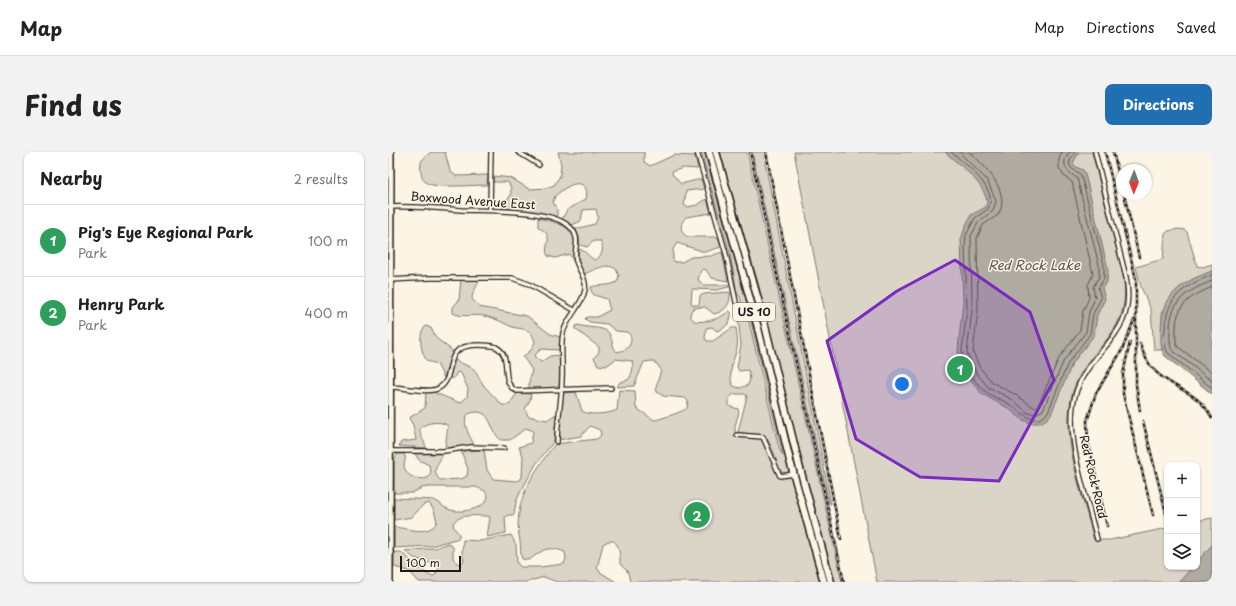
<!DOCTYPE html>
<meta charset="utf-8">
<style>
:root{--surface:#fff;--page:#f2f2f2;--text:#222;--muted:#767676;--line:#e0e0e0;--accent:#1f6fb2}
body{margin:0;font-family:"Playpen Sans",sans-serif;background:var(--page);color:var(--text)}
.controls{position:absolute;right:12px;bottom:12px;display:grid;overflow:hidden;border-radius:8px;box-shadow:0 1px 3px #0004}
.controls button{width:36px;height:36px;display:grid;place-items:center;padding:0;border:0;border-bottom:1px solid var(--line);background:var(--surface);color:var(--text);font:20px sans-serif}
.compass{position:absolute;left:728px;top:12px;width:36px;height:36px;border-radius:50%;background:var(--surface);box-shadow:0 1px 3px #0004;rotate:181deg}
.scale{position:absolute;left:12px;bottom:10px;width:61px;box-sizing:border-box;padding-left:4px;border:2px solid #1c1c1c;border-top:0;font-size:11px;line-height:14px;white-space:nowrap;color:#1c1c1c;-webkit-text-stroke:3px #fcf5e5;paint-order:stroke}
.you{position:absolute;left:514px;top:232px;width:14px;height:14px;margin:-10px;border:3px solid #fff;border-radius:50%;background:#1a73e8;box-shadow:0 0 0 6px #1a73e833}
.badge{display:grid;place-items:center;width:26px;height:26px;border-radius:50%;background:var(--accent);color:#fff;font-size:13px;font-weight:700}
.pin{position:absolute;translate:-50% -50%;border:2px solid #fff;box-shadow:0 1px 4px #0006}
.list{margin:0;padding:0;list-style:none}
h2{display:flex;justify-content:space-between;align-items:center;height:52px;margin:0;padding:0 16px;font-size:17px}
h2 small{font-size:13px;font-weight:400;color:var(--muted)}
.list li{display:grid;grid-template-columns:26px 1fr auto;gap:12px;align-items:center;box-sizing:border-box;height:72px;padding:0 16px;border-top:1px solid var(--line)}
.list b{display:block;font-size:15px;white-space:nowrap}
.list p{margin:0;font-size:13px;white-space:nowrap;color:var(--muted)}
.list em{font-size:13px;font-style:normal;color:var(--muted)}
.icon{flex:none;width:22px;height:22px;fill:none;stroke:currentColor;stroke-width:2;stroke-linecap:round;stroke-linejoin:round}
.map{position:relative;flex:none;width:824px;height:430px;overflow:hidden;border-radius:8px}
header{display:flex;align-items:center;gap:24px;box-sizing:border-box;height:56px;padding:0 20px;background:var(--surface);border-bottom:1px solid var(--line)}
header strong{font-size:19px}
nav{display:flex;gap:22px;margin-inline-start:auto;font-size:14px}
.intro{display:flex;align-items:center;justify-content:space-between;box-sizing:border-box;height:96px;padding:0 24px}
h1{margin:0;font-size:28px}
.button{padding:10px 18px;border-radius:8px;background:var(--accent);color:#fff;font-size:14px;font-weight:700}
main{display:flex;gap:24px;padding:0 24px}
aside{flex:1;background:var(--surface);border-radius:8px;box-shadow:0 1px 3px #0004}
.map>svg:first-child{display:block}
.green{fill:#dbd5c8;stroke:#7c7872;fill-rule:evenodd}
.water{fill:#b0aba1;stroke:#75726c}
.lines{fill:none;stroke-linecap:round;stroke-linejoin:round}
.shore{stroke:#575551;stroke-width:1}
.street-casing{stroke:#1c1c1c;stroke-width:6}
.secondary-casing{stroke:#1c1c1c;stroke-width:8}
.highway-casing{stroke:#1c1c1c;stroke-width:9}
.street{stroke:#fcf5e5;stroke-width:3.5}
.secondary{stroke:#fcf5e5;stroke-width:5}
.highway{stroke:#fcf5e5;stroke-width:6}
.rail-casing{stroke:#1c1c1c;stroke-width:2.5}
.rail{stroke:#fcf5e5;stroke-width:1;stroke-dasharray:3;stroke-linecap:butt}
.marked{fill:#7b2cbf;fill-opacity:0.2;stroke:#7b2cbf;stroke-width:3;stroke-linejoin:round}
.labels{text-anchor:middle;stroke-width:3;stroke-linejoin:round;paint-order:stroke}
.shield{fill:#fcf5e5;stroke:#5f5d58;stroke-width:1}
.shield-label{font-size:11px;font-weight:bold;fill:#1c1c1c}
.street-label{font-size:12px;fill:#1c1c1c;stroke:#fcf5e5}
.water-label{font-size:13px;font-style:italic;fill:#575551;stroke:#fcf5e5}
</style>
<header>
<strong>Map</strong>
<nav><a>Map</a><a>Directions</a><a>Saved</a></nav>
</header>
<div class="intro"><h1>Find us</h1><a class="button">Directions</a></div>
<main>
<aside>
<h2>Nearby<small>2 results</small></h2>
<ul class="list">
<li><span class="badge" style="background:#2e9e5b">1</span><div><b>Pig's Eye Regional Park</b><p>Park</p></div><em>100 m</em></li>
<li><span class="badge" style="background:#2e9e5b">2</span><div><b>Henry Park</b><p>Park</p></div><em>400 m</em></li>
</ul>
</aside>
<div class="map">
<svg width="824" height="430" viewBox="0 0 824 430">
<rect width="100%" height="100%" fill="#fcf5e5"/>
<filter id="ink" filterUnits="userSpaceOnUse"><feTurbulence type="fractalNoise" baseFrequency=".025" numOctaves="2"/><feDisplacementMap in="SourceGraphic" scale="8" xChannelSelector="R" yChannelSelector="G"/><feConvolveMatrix kernelMatrix="1 2 1 2 8 2 1 2 1" color-interpolation-filters="sRGB"/></filter>
<g filter="url(#ink)">
<path class="green" d="M43 0H57L62 19 68 24 100 23 99 33C86 33 51 36 41 32 35 30 34 25 33 20 31 8 35 7 43 0Z
M170 0H256V10L262 14 286 3 307 4 310 17 296 16 285 19 284 22 293 32 313 27 316 37 298 39 296 53 299 55 309 53 319 47 323 61 298 65C292 71 291 81 300 85H330L333 95 317 100 289 91 285 97V108L287 110H294L303 105 323 104 334 100 340 129 324 126 317 117 313 118 310 128 316 133H341V135L329 138 304 137 303 151 305 153H311L312 144 316 142 342 140C343 152 338 159 326 162L317 155 306 156 303 159 302 164 306 169C318 171 332 167 341 159L343 160C344 169 338 177 329 179L324 175 318 176 317 186 319 189H325L344 176H348C349 182 350 190 349 196 346 208 339 222 345 234L352 236 360 233 362 227 360 218 351 219 349 215 353 193 349 155H352L361 170 391 296 395 304 363 170 353 154V147L349 141 342 101 313 0H316L365 172 401 319 432 430H242L240 420 232 412C232 401 231 381 215 392L209 416 212 420 228 430H169L156 425 139 430H31L21 419 6 415V400H13L40 423 46 424 51 417 49 413 26 406 17 399 47 396 60 391 65 395V406L70 412 76 409 74 401 75 388 92 389 123 383 128 393 129 411 133 415H152L176 412 178 407 177 400C159 393 155 398 141 408L134 407C132 402 133 395 132 389 124 350 144 323 167 292L209 287 213 283 212 278 202 274 193 284 170 288 175 241 188 240 194 259C200 264 222 262 229 258L231 238 247 239 248 256 266 268C270 268 297 259 299 256L300 249 297 246 275 244 269 240 268 235 273 218 270 213 264 209 256 210 246 234 229 235 232 230 240 228C244 223 246 215 244 209L228 207 218 214 210 213 206 206 211 200V195L187 177V174L190 173C197 176 216 175 220 180 225 186 223 194 229 200L237 198C243 194 246 185 239 180L228 179 219 172 202 170 197 167 199 165H209L222 158 219 147 206 143 203 139V135C212 132 220 135 229 130L231 124 228 117C218 110 207 118 196 122 192 113 189 107 191 97 200 100 201 106 207 108 214 105 217 96 212 89H206L199 95 192 93 191 85 187 77 207 72 210 65 208 57 195 58 193 69 184 73 174 67 179 58 198 47C199 43 199 41 198 37 191 24 174 38 167 44L165 50 169 58V65L146 60 115 56 117 50 123 43V36L120 30H105V24L123 26 141 37 159 36 166 33 172 24 173 12ZM346 242H357L359 244 350 280C374 286 376 274 387 304H382L373 286 347 285V274L351 260 350 257 341 254V246Z
M332 0H359L454 430H447L415 313 370 131Z
M364 0H375L443 352 441 351Z
M406 0H704L735 123C746 183 700 192 685 239 671 283 695 344 706 388H722L779 376V415H809V369L824 366V430H489Z
M150 66C164 69 185 73 187 90 188 98 185 104 187 112L181 102 167 106 160 104C155 96 164 88 158 81 156 78 152 77 150 75Z
M791 77 797 78 799 80 809 114 815 115 824 112V119L803 128 774 160V198H766L763 158 753 135 748 115 775 107 777 82 780 79Z
M73 127H91C90 135 84 139 84 147L91 155 139 164 162 182 172 185 171 198 153 197 146 204 153 210 162 204 172 203 171 237 141 238V230L144 218 135 205 143 198 147 190C143 173 133 179 122 174 113 170 107 166 96 164 87 162 73 166 65 161V155L71 148Z
M38 174 43 176 48 186 66 200 61 209 56 226 49 212 39 209C33 201 29 181 38 174Z
M67 208 86 217 96 234 114 253H121L129 241 143 242 142 248 137 257 140 264 159 268 168 262 166 289 148 312 133 339 128 350 126 363H120L117 365 118 381 99 385 102 365 99 364C88 364 73 361 65 371L66 376 71 382V386L43 394 6 396V375C20 376 40 385 49 370L46 358 41 351 35 353 24 365 6 368V346L46 348C52 350 54 355 60 357 71 362 96 358 100 345L97 339 88 335H40L34 336 24 341H6V308L9 302H16L17 304C18 308 16 310 16 314 18 326 31 328 40 326L43 320 41 313 31 308 27 302H55C52 310 42 318 52 328L73 327 79 324 80 317 73 299 96 298 99 318 105 327 129 329 134 326 135 304 131 295 143 291 145 279 138 276 122 288H113C100 278 105 253 80 262 73 271 82 284 86 293L57 296 60 274C54 268 38 270 32 276 31 285 37 288 38 296L11 294 13 290 28 288 25 273 21 266 37 256 38 240H45L72 251 79 245 80 237 73 221 69 220 66 226 61 227Z"/>
<path class="water" d="M557 0H691L685 11 688 15 695 18 697 22 720 117 719 130 714 136 717 147 709 163 706 183 684 212 663 262 659 267 652 271H643L635 268 620 256 594 242 580 224 571 207 570 198 575 149 573 88 577 75 583 63 598 55 599 49C594 28 572 14 557 0Z
M824 119V242L777 204C772 196 773 188 773 180 773 143 792 131 824 119Z
M824 393V430H791L804 415H809V410Z"/>
<g class="lines">
<path class="shore" d="M563 0C578 12 600 29 603 49L600 57 587 66 578 83 577 96 579 157 574 198C574 214 588 233 601 242 608 246 614 248 621 252 633 258 647 278 660 260L680 211 702 182 705 162 713 146 710 136 716 127V113L693 23C689 18 679 18 682 8 683 5 686 3 687 0
M571 0 599 28 608 49 605 59 591 69 583 84 584 158 579 201 587 219 600 235 625 248 640 261 647 262 655 258 676 208 698 180 701 160 707 146 705 135 711 125V113L689 26C679 20 671 11 682 0
M581 0C597 13 624 41 610 63L595 73 589 86 590 158 585 200 592 216 604 230 628 243 647 256 650 254 671 206 692 178 695 159 701 146 700 133 705 122 684 30 676 24 671 16V7L674 0
M824 123C796 134 778 145 777 177 776 185 776 194 780 201L824 236
M824 129C799 139 783 148 782 176 782 184 781 192 784 198L824 229
M824 135C804 144 789 151 788 175 788 182 787 188 789 194L824 221"/>
<g class="street-casing">
<path id="street" d="M130 0 151 13
M309 0 338 102 348 150
M707 0 738 125C750 187 700 195 687 244 676 284 699 346 709 387
M0 55C24 54 49 56 73 58 99 59 167 56 184 77 193 88 185 98 188 109 191 119 199 127 197 138 194 154 179 165 175 181 172 196 175 211 174 226 174 248 169 269 169 290
M102 58 103 0
M0 128 42 126H124L141 132 186 158
M3 235C15 235 41 242 51 236 70 225 51 193 90 193 96 193 102 193 108 195 126 204 110 231 129 239L223 236
M349 283 375 285 392 324 406 322
M3 299H56L83 295 116 296"/>
</g>
<g class="secondary-casing">
<path id="secondary" d="M2 430 3 0"/>
</g>
<g class="highway-casing">
<path id="highway" d="M321 0 370 176 402 309 436 430
M328 0 375 165 411 313 443 430"/>
</g>
<use href="#street" class="street"/>
<use href="#secondary" class="secondary"/>
<use href="#highway" class="highway"/>
<g class="rail-casing">
<path id="rail" d="M362 0 456 430
M378 0 453 387
M717 0 748 127V233L752 259
M725 0 734 36
M736 42 751 105
M742 190 735 222V242L765 363
M752 191C765 240 806 229 824 266
M755 269 779 365
M719 374 700 289 699 269 708 241 734 198 746 168"/>
</g>
<use href="#rail" class="rail"/>
</g>
</g>
<path class="marked" d="M567 108 642 160 666 228 611 329 532 325 468 287 439 189 509 139Z"/>
<g class="labels">
<rect class="shield" x="345" y="151" width="42" height="18" rx="3"/>
<g class="shield-label">
<text x="366" y="164">US 10</text>
</g>
<g class="street-label">
<text transform="translate(85 49) rotate(4)" y="4">Boxwood Avenue East</text>
<text transform="translate(705 325) rotate(77)" y="4">Red Rock Road</text>
</g>
<g class="water-label">
<text x="646" y="118">Red Rock Lake</text>
</g>
</g>
</svg>
<div class="controls">
<button>+</button>
<button>−</button>
<button><svg class="icon" aria-label="layers" viewBox="0 0 24 24"><path d="M12 4l9 5-9 5-9-5zM3 14l9 5 9-5"/></svg></button>
</div>
<svg class="compass" viewBox="-18 -18 36 36"><path d="M0-13l5 13h-10z" fill="#e53935"/><path d="M0 13l5-13h-10z" fill="#767676"/></svg>
<div class="scale">100 m</div>
<div class="you"></div>
<div class="pin badge" style="left:572px;top:217px;background:#2e9e5b">1</div>
<div class="pin badge" style="left:309px;top:363px;background:#2e9e5b">2</div>
</div>
</main>
